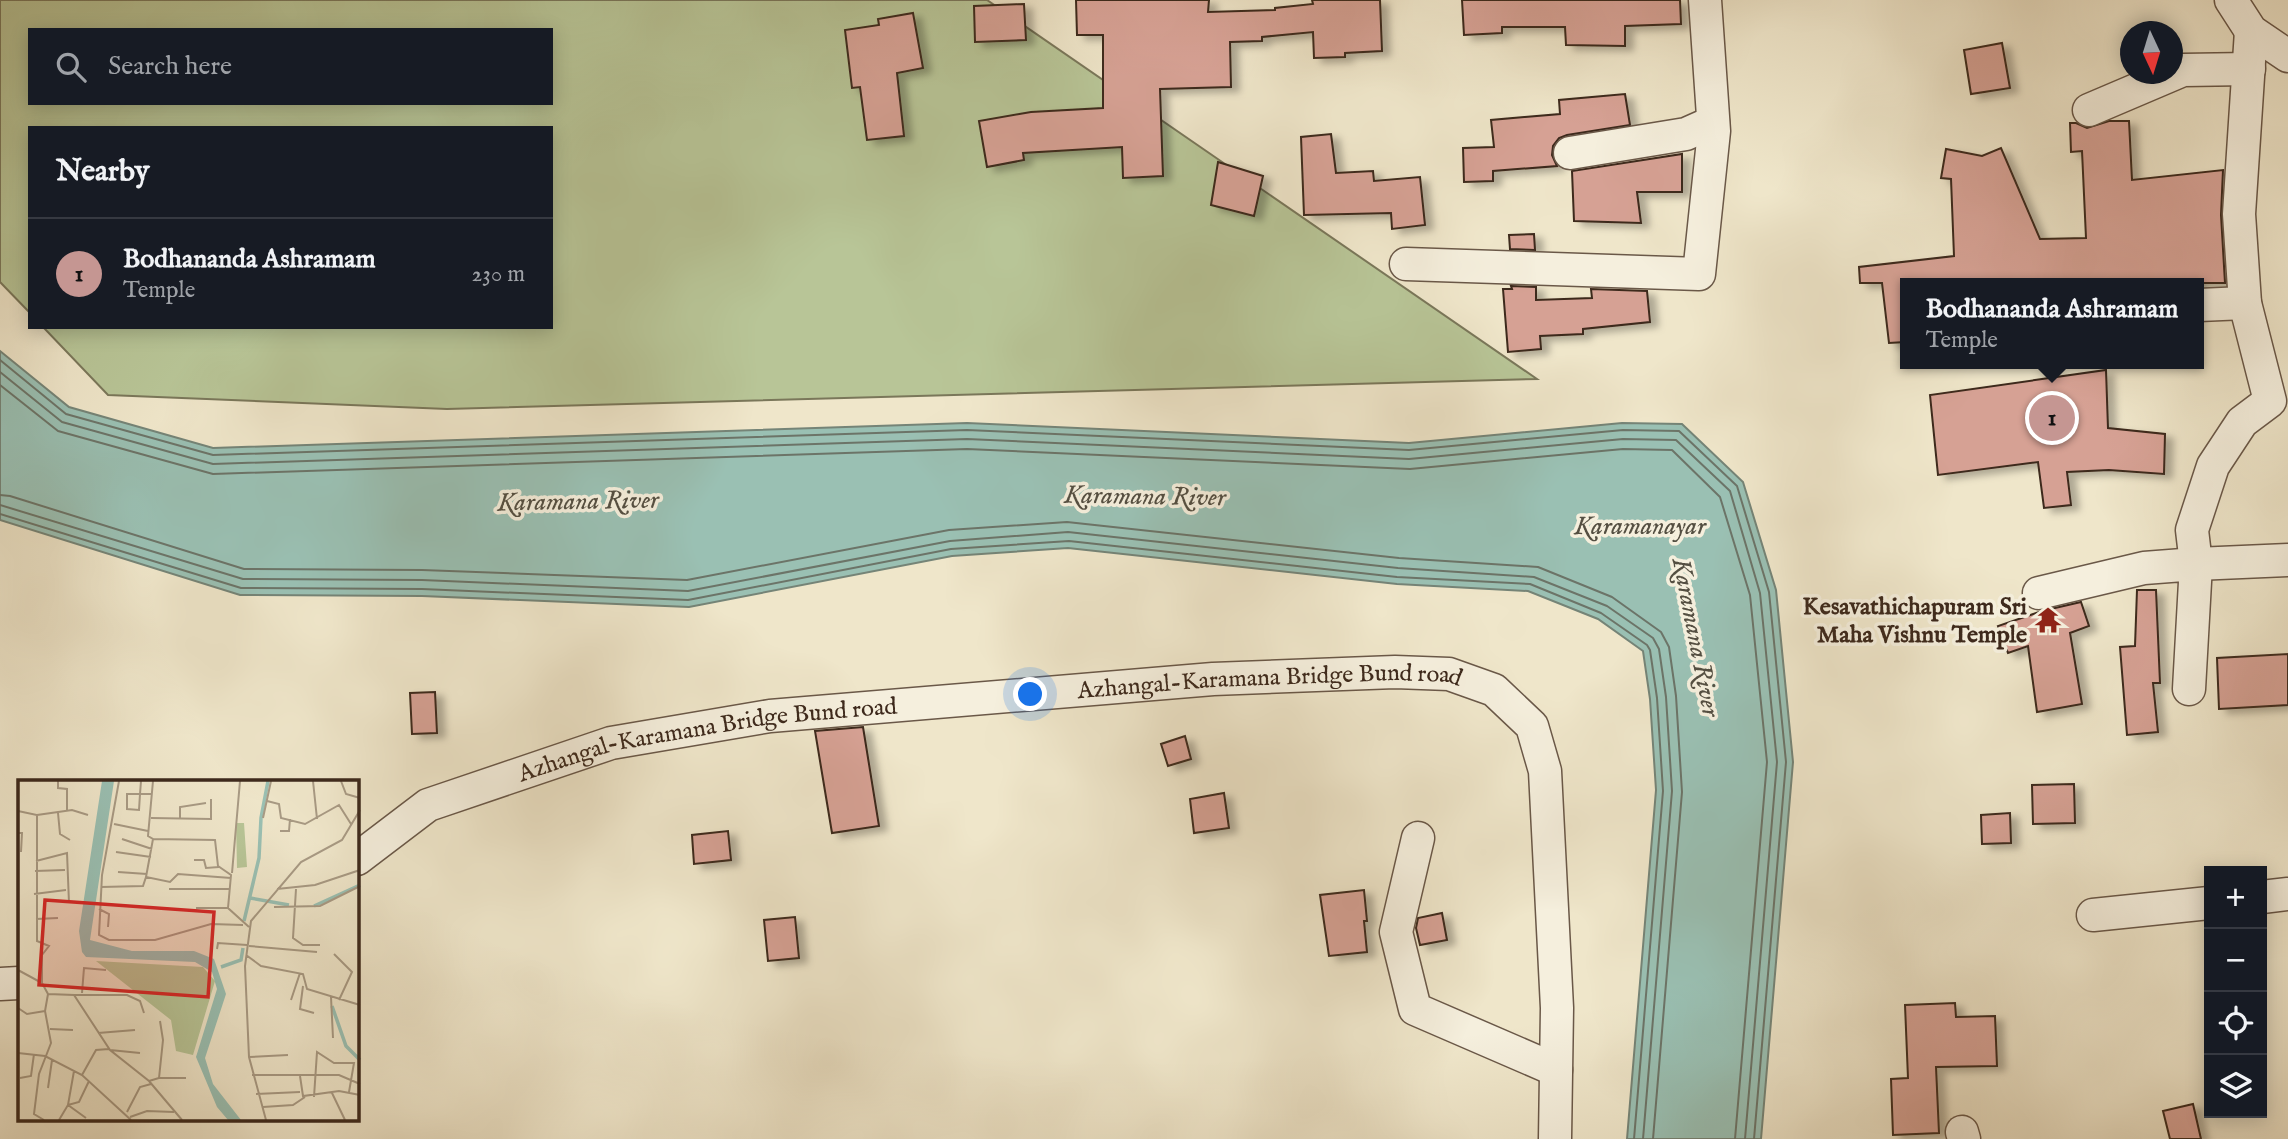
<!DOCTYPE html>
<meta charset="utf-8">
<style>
:root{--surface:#171b24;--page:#20242c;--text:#f1f3f6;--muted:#9ea1a6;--line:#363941;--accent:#c59692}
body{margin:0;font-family:"IM FELL English",serif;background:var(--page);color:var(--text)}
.controls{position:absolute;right:21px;bottom:21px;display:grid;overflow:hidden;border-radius:0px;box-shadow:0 4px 18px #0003}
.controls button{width:63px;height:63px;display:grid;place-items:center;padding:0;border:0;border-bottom:2px solid var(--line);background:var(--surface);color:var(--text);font:35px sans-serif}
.compass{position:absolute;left:2120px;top:21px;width:63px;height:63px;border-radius:50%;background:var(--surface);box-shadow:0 4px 18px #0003;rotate:176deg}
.you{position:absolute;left:1031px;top:695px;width:24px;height:24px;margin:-18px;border:5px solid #fff;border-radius:50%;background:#1a73e8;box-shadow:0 0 0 10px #1a73e833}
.badge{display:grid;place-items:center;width:46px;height:46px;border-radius:50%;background:var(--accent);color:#111;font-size:23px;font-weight:700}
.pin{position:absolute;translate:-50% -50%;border:4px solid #fff;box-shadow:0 2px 7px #0006}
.popup{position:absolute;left:1900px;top:278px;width:304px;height:91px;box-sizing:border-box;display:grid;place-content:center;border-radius:0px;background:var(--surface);filter:drop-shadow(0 2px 5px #0005);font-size:23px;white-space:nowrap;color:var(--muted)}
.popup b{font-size:26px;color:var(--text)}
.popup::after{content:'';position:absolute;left:50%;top:100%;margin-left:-14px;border:14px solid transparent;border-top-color:var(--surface)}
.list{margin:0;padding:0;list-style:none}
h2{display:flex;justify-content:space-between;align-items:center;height:91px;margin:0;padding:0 28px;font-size:30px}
h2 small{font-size:23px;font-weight:400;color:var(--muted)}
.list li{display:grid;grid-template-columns:46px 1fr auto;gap:21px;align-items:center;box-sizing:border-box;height:112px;padding:0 28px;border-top:2px solid var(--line)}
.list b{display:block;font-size:26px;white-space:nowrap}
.list p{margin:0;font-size:23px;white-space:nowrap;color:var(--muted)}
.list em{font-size:23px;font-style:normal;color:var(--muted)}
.icon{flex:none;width:38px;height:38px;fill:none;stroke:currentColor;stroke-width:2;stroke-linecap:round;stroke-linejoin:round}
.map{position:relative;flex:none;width:2288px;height:1139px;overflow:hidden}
.search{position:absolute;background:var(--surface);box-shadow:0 4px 18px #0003;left:28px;top:28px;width:525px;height:77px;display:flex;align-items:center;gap:18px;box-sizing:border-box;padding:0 24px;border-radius:0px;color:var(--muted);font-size:26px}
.panel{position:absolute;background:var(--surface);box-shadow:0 4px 18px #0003;left:28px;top:126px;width:525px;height:203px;border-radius:0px}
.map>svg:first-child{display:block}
.green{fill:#b8c597;stroke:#7a775a;stroke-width:2;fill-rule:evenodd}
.water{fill:#9ac0b3;stroke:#758477;stroke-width:2}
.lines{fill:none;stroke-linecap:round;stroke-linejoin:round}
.shore{stroke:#6c7468;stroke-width:2}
.building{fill:#d6a194;stroke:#3d291c;stroke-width:2;filter:url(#shadow)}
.minor-casing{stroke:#6a5848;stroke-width:35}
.minor{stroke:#f5efdd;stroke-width:32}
.labels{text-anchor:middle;stroke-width:7;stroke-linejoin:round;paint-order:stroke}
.poi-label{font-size:24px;font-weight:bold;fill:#3d291c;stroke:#f5efdd;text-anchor:end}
.street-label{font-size:24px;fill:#3d291c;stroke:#f5efdd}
.water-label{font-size:26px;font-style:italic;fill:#544f42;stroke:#f5efdd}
.inset-river{fill:none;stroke:#9ac0b3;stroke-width:3.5}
.inset-road{fill:none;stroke:#a89a84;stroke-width:2}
.view{fill:#d62828;fill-opacity:0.15;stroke:#d62828;stroke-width:3.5}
.inset-edge{fill:none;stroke:#3d291c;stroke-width:3.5}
</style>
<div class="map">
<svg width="2288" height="1139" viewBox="0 0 2288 1139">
<defs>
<filter id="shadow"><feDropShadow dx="8" dy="4.5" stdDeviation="3.5" flood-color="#0004"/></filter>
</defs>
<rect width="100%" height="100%" fill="#efe6ca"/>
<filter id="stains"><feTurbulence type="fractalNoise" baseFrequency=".00286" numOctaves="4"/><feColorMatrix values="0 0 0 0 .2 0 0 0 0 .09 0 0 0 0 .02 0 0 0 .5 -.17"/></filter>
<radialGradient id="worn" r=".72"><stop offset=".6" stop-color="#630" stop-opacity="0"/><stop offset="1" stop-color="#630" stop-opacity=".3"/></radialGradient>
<path class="green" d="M0 0H987L1537 379 447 409 108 395 43 327H551V128H30V313L0 282ZM30 30H551V103H30Z"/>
<path class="water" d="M0 351 69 407 213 448 967 423 1409 443 1622 423 1682 424 1743 482 1776 590 1793 762 1761 1139H1627L1656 790 1650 699 1643 651 1598 619 1528 591 1397 584 1068 548 952 556 689 607 422 596 240 595 0 520Z"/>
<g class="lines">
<path class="shore" d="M0 360 66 414 213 455 967 430 1409 450 1623 430 1679 431 1737 486 1769 592 1786 762 1754 1139
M0 372 62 422 213 464 967 439 1409 459 1623 439 1676 440 1730 491 1760 593 1777 762 1745 1139
M0 385 58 431 213 474 967 449 1410 469 1623 449 1672 450 1720 497 1750 595 1767 762 1735 1139
M0 495 10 496 244 569 422 570 687 580 949 530 1067 522 1399 558 1538 567 1612 597 1661 632 1669 647 1676 696 1682 792 1653 1139
M0 505 243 579 422 580 688 591 950 541 1068 532 1398 568 1534 577 1607 606 1653 638 1659 649 1666 697 1672 791 1643 1139
M0 514 241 588 422 589 688 600 951 549 1069 541 1397 577 1530 584 1601 613 1647 645 1650 650 1657 698 1663 791 1634 1139"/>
</g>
<path class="building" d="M1076 0H1209L1208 12 1275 10V8L1313 4 1312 0H1380L1382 51 1345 53V57L1314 58 1313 32 1262 37V41L1230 42 1231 87 1160 89 1163 176 1123 178 1122 147 1023 153 1024 160 987 167 979 121 1031 112 1103 108V35H1077Z
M1462 0H1680L1681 24 1625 26V46L1566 45 1565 27H1502V33L1464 35Z
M1024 4 1026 40 975 42 974 6Z
M913 13 923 68 897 73 904 136 867 140 860 87 852 88 845 30 879 25 878 19Z
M2002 43 2010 88 1971 94 1964 50Z
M1625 94 1630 125 1567 135 1559 138 1553 146 1552 155 1557 166 1493 171V181L1464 182 1463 148 1494 147 1491 120 1560 114 1559 100Z
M2109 121H2129L2132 180 2223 170 2221 215 2225 283H1905V342L1889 343 1882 283H1860L1859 267 1954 256 1951 179 1941 178 1946 149 1982 156 2001 148 2040 239 2086 238 2082 151 2071 152 2070 123H2076L2087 128Z
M1331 134 1336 173 1373 171 1374 181 1420 177 1425 225 1392 229 1391 213 1304 215 1301 137Z
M1682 154V192H1637L1641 223 1574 221 1572 171Z
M1218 162 1263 176 1254 216 1211 205Z
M1534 234 1535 250 1510 249 1509 235Z
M1511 286 1536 287V300L1592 298 1591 289 1647 291 1650 322 1583 329V334L1540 336 1541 349 1508 352 1503 289H1512Z
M2106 370 2108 428 2165 434 2164 474 2109 470 2067 472 2071 505 2044 508 2038 462 1938 475 1930 395Z
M2137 590H2156L2160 683H2153L2158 732 2127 735 2120 647 2135 646Z
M2081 602 2089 626 2070 633 2082 704 2037 712 2028 646 2008 653 1998 626 2042 611Z
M2288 654V705L2219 709 2217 658Z
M435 692 437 733 412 734 410 693Z
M863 727 879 826 832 833 815 731Z
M1185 736 1191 759 1168 766 1161 744Z
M2074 784 2075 823 2033 824 2032 785Z
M1224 793 1229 828 1194 833 1190 799Z
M2010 813 2011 843 1982 844 1981 815Z
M728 831 731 860 694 864 692 835Z
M1364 890 1367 921H1364L1367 952 1329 956 1320 895Z
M1442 913 1447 940 1420 945 1416 928 1418 918Z
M795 917 799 958 768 961 764 920Z
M1955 1003 1956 1017 1995 1016 1997 1066 1936 1067 1939 1133 1893 1135 1891 1079 1908 1078 1905 1005Z
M2193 1104 2201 1139H2170L2163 1111Z"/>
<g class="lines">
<g class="minor-casing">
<g id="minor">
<path d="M2231 0 2251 31 2288 56"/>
<path d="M2251 31 2239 214 2245 303 2270 401 2242 422 2213 466 2192 530 2196 564 2288 560"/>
<path d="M2089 110 2183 70 2249 69"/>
<path d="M1570 153 1686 134 1713 122"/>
<path d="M1406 264 1699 274 1714 131 1705 0"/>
<path d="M2199 305 2245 303"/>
<path d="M2039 593 2144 568 2196 564 2189 689"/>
<path d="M1418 838 1396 932 1415 1009 1556 1070"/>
<path id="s1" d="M357 859 428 805 611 743 770 716 1213 679 1395 672 1449 674 1494 690 1532 726 1545 771 1557 1008 1555 1139"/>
<path d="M2262 897 2288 894"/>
<path d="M2093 915 2209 903"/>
<path d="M0 984 19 983"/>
<path d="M1962 1132 1964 1139"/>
</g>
</g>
<use href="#minor" class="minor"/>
</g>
<defs>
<g id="temple-bare" transform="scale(2.1)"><path d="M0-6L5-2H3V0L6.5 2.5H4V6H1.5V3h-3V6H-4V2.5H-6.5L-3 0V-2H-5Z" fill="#8f2418" stroke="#f5efdd" stroke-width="2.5" paint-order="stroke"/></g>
</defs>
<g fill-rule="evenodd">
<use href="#temple-bare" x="2048" y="620"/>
</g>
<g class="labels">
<g class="poi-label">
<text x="2027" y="614">Kesavathichapuram Sri<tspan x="2027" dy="28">Maha Vishnu Temple</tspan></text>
</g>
<g class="street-label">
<text dy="8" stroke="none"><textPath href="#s1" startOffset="945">Azhangal-Karamana Bridge Bund road</textPath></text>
<text dy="8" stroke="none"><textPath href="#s1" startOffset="378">Azhangal-Karamana Bridge Bund road</textPath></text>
</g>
<g class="water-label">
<text transform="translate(1145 495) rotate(1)" y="9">Karamana River</text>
<text transform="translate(578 500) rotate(-1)" y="9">Karamana River</text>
<text x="1640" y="534">Karamanayar</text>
<text transform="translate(1697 637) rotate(79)" y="9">Karamana River</text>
</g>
</g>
<g transform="translate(18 780)">
<rect width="341" height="341" fill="#efe6ca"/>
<path d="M218 43H226L229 87 219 88ZM78 181 185 187 197 201 175 275 158 271 153 240Z" fill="#b8c597"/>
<path d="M84 1H96L72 160 114 171H176L196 179 208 214 187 278 195 304 223 340H210L199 327 178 277 199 209 194 192 177 182 68 177 64 172 61 151Z" fill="#9ac0b3"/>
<path class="inset-river" d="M232 118 271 125M296 126 342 105M226 141 241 78 243 38 250 1M203 187 223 180 225 168M314 226 328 266 342 280"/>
<path class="inset-road" d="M40 1V8L49 9V31M101 1 84 95 81 155 91 160H137L193 144 225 145M123 1 122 14 121 30 109 29V14H133M135 1 130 56 135 59 128 97 152 102 160 94 213 98M295 1 299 39M323 1 328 14 342 18M249 21 261 24 263 38 287 44 321 25 333 44M0 31 19 35V161L31 166 24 175V203M40 33 42 54 52 60M19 35 54 30 70 35M133 38 193 39V19M245 38 253 1M162 39V27L188 23M96 44 130 51M262 51H271L272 39M0 53H4L3 72M104 59 134 69M135 59 197 60 200 86 213 95 210 128 231 147M98 72 133 77M176 80H186L188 88 201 87M18 81 49 73 51 123M17 91 47 90M100 92 129 94M214 93 222 1M83 107 125 106 128 97M151 109H212M259 109 297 105 342 90M278 109 275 158 285 165H302M16 114 48 110M256 127 302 126 342 106M178 128H210M81 129 91 134 90 147M18 139 40 138M231 166 299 172M199 169 200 163 229 165M316 174 334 192 321 220M228 175 243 186 285 194 289 209 342 225M0 190 24 203 30 214 56 215 92 270 131 301 164 340M285 206 282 229 296 233M64 213 66 188 88 190M56 215H109L122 221 126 233M313 217 315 258M273 220 282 193M0 228 9 234 27 231M32 249 55 250M80 253 117 250M92 270 122 273M0 273 27 276 64 295 113 340M231 277 270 275M64 295 78 270 91 269M234 295H321L342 304M282 296 285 316 321 311 342 315M2 298 13 296 16 274M141 298H168M131 301 141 298 145 260 142 241M30 308 34 280M314 313 327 340M238 314 282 312M296 317 299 272 316 283H336L331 312M50 325 61 322 71 301M50 325 68 338M245 327 275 325 287 317M109 332 122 307 133 304M112 337 129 331 156 332M26 340 16 334 21 294 33 263 27 231 30 214M41 340 50 325 56 291M248 340 231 277 227 186 233 141 283 82 324 60 342 30"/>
<path class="view" d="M27 120 196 132 190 217 21 205Z"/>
<rect width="341" height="341" class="inset-edge"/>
</g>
<rect width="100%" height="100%" filter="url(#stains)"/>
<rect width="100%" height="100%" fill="url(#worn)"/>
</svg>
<div class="controls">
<button>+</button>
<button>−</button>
<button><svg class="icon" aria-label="locate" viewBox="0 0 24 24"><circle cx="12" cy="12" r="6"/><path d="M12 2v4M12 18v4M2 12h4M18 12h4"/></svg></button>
<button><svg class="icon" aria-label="layers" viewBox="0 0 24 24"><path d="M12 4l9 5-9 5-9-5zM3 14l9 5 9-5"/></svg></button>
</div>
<svg class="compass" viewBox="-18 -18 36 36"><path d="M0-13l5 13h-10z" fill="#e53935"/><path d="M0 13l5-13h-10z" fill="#9ea1a6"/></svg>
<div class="you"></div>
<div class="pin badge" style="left:2052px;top:418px">1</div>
<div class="popup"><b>Bodhananda Ashramam</b>Temple</div>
<div class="search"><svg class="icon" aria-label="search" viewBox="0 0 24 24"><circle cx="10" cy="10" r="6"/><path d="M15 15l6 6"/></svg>Search here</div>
<section class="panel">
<h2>Nearby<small></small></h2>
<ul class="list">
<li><span class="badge">1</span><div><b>Bodhananda Ashramam</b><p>Temple</p></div><em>230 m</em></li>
</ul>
</section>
</div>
